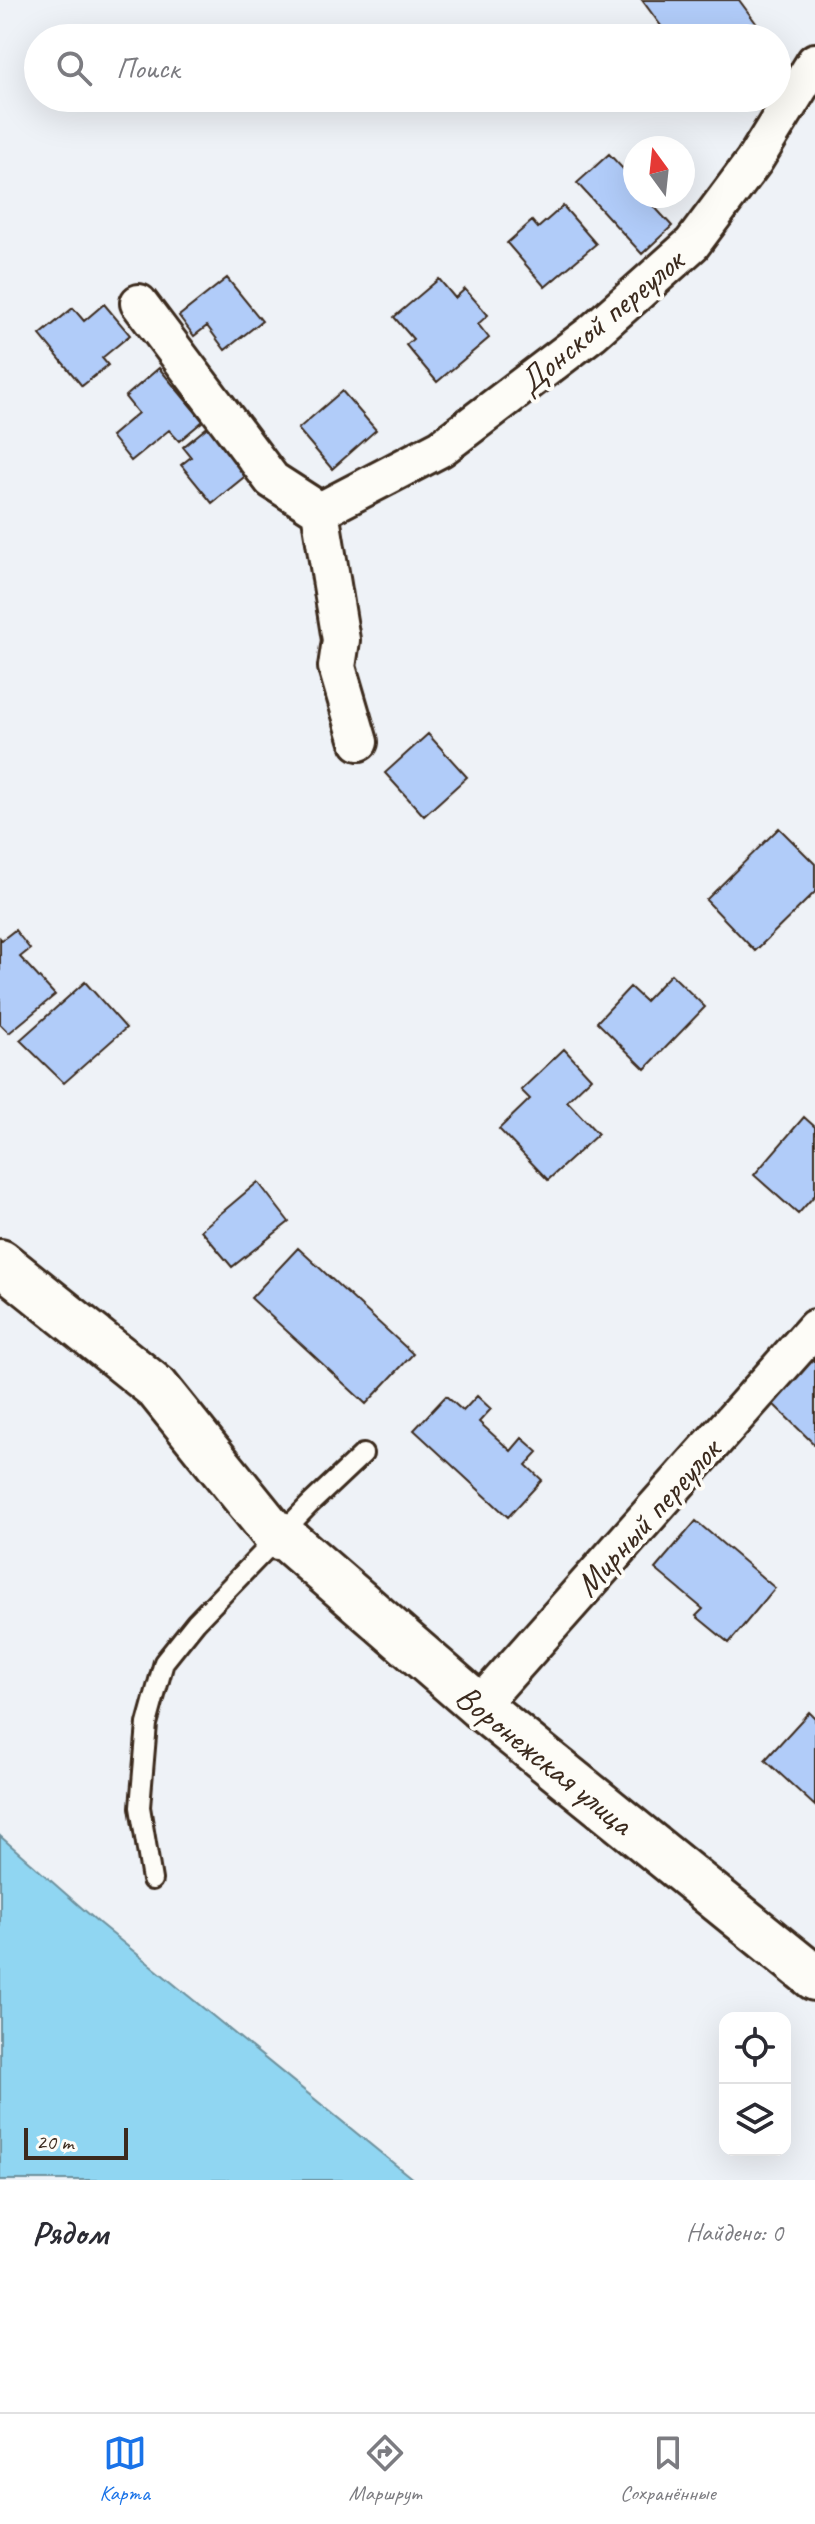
<!DOCTYPE html>
<html lang="ru">
<meta charset="utf-8">
<style>
:root{--surface:#fff;--page:#f7f7f7;--text:#2b2b33;--muted:#7c7c81;--line:#e1e1e2;--accent:#1a73e8}
body{margin:0;font-family:Caveat,sans-serif;background:var(--page);color:var(--text)}
.controls{position:absolute;right:24px;bottom:24px;display:grid;overflow:hidden;border-radius:16px;box-shadow:0 8px 32px #0002}
.controls button{width:72px;height:72px;display:grid;place-items:center;padding:0;border:0;border-bottom:2px solid var(--line);background:var(--surface);color:var(--text);font:40px sans-serif}
.compass{position:absolute;left:623px;top:136px;width:72px;height:72px;border-radius:50%;background:var(--surface);box-shadow:0 8px 32px #0002;rotate:345deg}
.scale{position:absolute;left:24px;bottom:20px;width:104px;box-sizing:border-box;padding-left:8px;border:4px solid #3b2a1e;border-top:0;font-size:22px;line-height:28px;white-space:nowrap;color:#3b2a1e;-webkit-text-stroke:6px #fdfcf7;paint-order:stroke}
.list{margin:0;padding:0;list-style:none}
h2{display:flex;justify-content:space-between;align-items:center;height:104px;margin:0;padding:0 32px;font-size:34px}
h2 small{font-size:26px;font-weight:400;color:var(--muted)}
.icon{flex:none;width:44px;height:44px;fill:none;stroke:currentColor;stroke-width:2;stroke-linecap:round;stroke-linejoin:round}
.map{position:relative;flex:none;width:815px;height:2180px;overflow:hidden}
.search{position:absolute;background:var(--surface);box-shadow:0 8px 32px #0002;left:24px;right:24px;top:24px;height:88px;display:flex;align-items:center;gap:20px;box-sizing:border-box;padding:0 28px;border-radius:44px;color:var(--muted);font-size:30px}
.sheet{height:232px;background:var(--surface)}
nav{display:flex;justify-content:space-around;align-items:center;box-sizing:border-box;height:112px;border-top:2px solid var(--line);background:var(--surface);font-size:22px;color:var(--muted)}
nav a{display:grid;justify-items:center;gap:4px}
nav .on{color:var(--accent)}
.map>svg:first-child{display:block}
.water{fill:#90d6f2;stroke:#6e919d;stroke-width:2}
.building{fill:#b1ccf9;stroke:#3b2a1e;stroke-width:2}
.lines{fill:none;stroke-linecap:round;stroke-linejoin:round}
.service-casing{stroke:#3b2a1e;stroke-width:24}
.minor-casing{stroke:#3b2a1e;stroke-width:42}
.tertiary-casing{stroke:#3b2a1e;stroke-width:50}
.service{stroke:#fdfcf7;stroke-width:18}
.minor{stroke:#fdfcf7;stroke-width:36}
.tertiary{stroke:#fdfcf7;stroke-width:44}
.labels{text-anchor:middle;stroke-width:8;stroke-linejoin:round;paint-order:stroke}
.street-label{font-size:34px;fill:#3b2a1e;stroke:#fdfcf7}
</style>
<div class="map">
<svg width="815" height="2180" viewBox="0 0 815 2180">
<rect width="100%" height="100%" fill="#eef2f7"/>
<filter id="ink" filterUnits="userSpaceOnUse"><feTurbulence type="fractalNoise" baseFrequency=".0125" numOctaves="2"/><feDisplacementMap in="SourceGraphic" scale="16" xChannelSelector="R" yChannelSelector="G"/><feConvolveMatrix kernelMatrix="1 2 1 2 8 2 1 2 1" color-interpolation-filters="sRGB"/></filter>
<g filter="url(#ink)">
<path class="water" d="M0 1836 99 1923 414 2180H0Z"/>
<path class="building" d="M642 0H739L756 23 735 38H670Z
M609 154 623 169 635 159V196H659L651 203 672 226 642 254 577 183Z
M563 206 596 244 545 287 507 243 532 221 538 228Z
M227 278 262 321 225 350 207 326 194 336 179 316Z
M439 279 455 298 465 289 488 315 478 324 489 338 437 382 406 345 413 339 394 317Z
M104 304 130 335 102 358 108 365 82 386 40 335 73 308 84 321Z
M159 368 203 421 179 441 169 430 131 461 111 436 138 413 125 397Z
M342 391 376 430 332 469 298 429Z
M210 425 249 473 212 503 181 465 191 457 183 447Z
M428 734 467 777 424 816 385 773Z
M779 828 815 864V892L755 951 706 900Z
M15 930 30 949 20 957 55 995 9 1033 0 1024V938L2 940Z
M671 974 705 1007 645 1069 597 1022 630 987 645 1001Z
M85 982 126 1028 64 1083 20 1040Z
M564 1049 591 1078 567 1101 598 1134 548 1180 499 1129 530 1099 521 1090Z
M804 1117 815 1127V1195L798 1214 754 1175Z
M258 1182 289 1222 232 1267 201 1230Z
M298 1248 413 1354 366 1404 251 1298Z
M815 1352V1445L767 1398Z
M446 1396 463 1411 477 1396 491 1409 479 1422 511 1451 522 1438 538 1452 526 1465 542 1480 508 1517 414 1430Z
M696 1521 775 1588 729 1643 696 1616 703 1609 655 1569Z
M809 1712 815 1718V1806L765 1760Z"/>
<g class="lines">
<g class="service-casing">
<path id="service" d="M152 1880 140 1807 147 1724 164 1662 196 1622 309 1505 363 1454"/>
</g>
<g class="minor-casing">
<path id="minor" d="M139 303 272 480 320 511 441 448 592 333 692 244 754 161 815 62
M320 511 341 640 337 667 359 742
M479 1706 815 1328"/>
</g>
<g class="tertiary-casing">
<path id="tertiary" d="M0 1262 157 1388 277 1537
M281 1534 479 1706 815 1978"/>
</g>
<use href="#service" class="service"/>
<use href="#minor" class="minor"/>
<use href="#tertiary" class="tertiary"/>
</g>
</g>
<g class="labels">
<g class="street-label">
<text transform="translate(600 321) rotate(-40)" y="12">Донской переулок</text>
<text transform="translate(647 1517) rotate(-48)" y="12">Мирный переулок</text>
<text transform="translate(545 1759) rotate(39)" y="12">Воронежская улица</text>
</g>
</g>
</svg>
<div class="controls">
<button><svg class="icon" aria-label="locate" viewBox="0 0 24 24"><circle cx="12" cy="12" r="6"/><path d="M12 2v4M12 18v4M2 12h4M18 12h4"/></svg></button>
<button><svg class="icon" aria-label="layers" viewBox="0 0 24 24"><path d="M12 4l9 5-9 5-9-5zM3 14l9 5 9-5"/></svg></button>
</div>
<svg class="compass" viewBox="-18 -18 36 36"><path d="M0-13l5 13h-10z" fill="#e53935"/><path d="M0 13l5-13h-10z" fill="#7c7c81"/></svg>
<div class="scale">20 m</div>
<div class="search"><svg class="icon" aria-label="search" viewBox="0 0 24 24"><circle cx="10" cy="10" r="6"/><path d="M15 15l6 6"/></svg>Поиск</div>
</div>
<section class="sheet">
<h2>Рядом<small>Найдено: 0</small></h2>
<ul class="list">
</ul>
</section>
<nav>
<a class="on"><svg class="icon" aria-label="map" viewBox="0 0 24 24"><path d="M3 6l6-2 6 2 6-2v14l-6 2-6-2-6 2zM9 4v14M15 6v14"/></svg>Карта</a>
<a><svg class="icon" aria-label="directions" viewBox="0 0 24 24"><path d="M12 3l9 9-9 9-9-9zM9 14v-3h6M13 9l2 2-2 2"/></svg>Маршрут</a>
<a><svg class="icon" aria-label="saved" viewBox="0 0 24 24"><path d="M7 4h10v16l-5-4-5 4z"/></svg>Сохранённые</a>
</nav>
